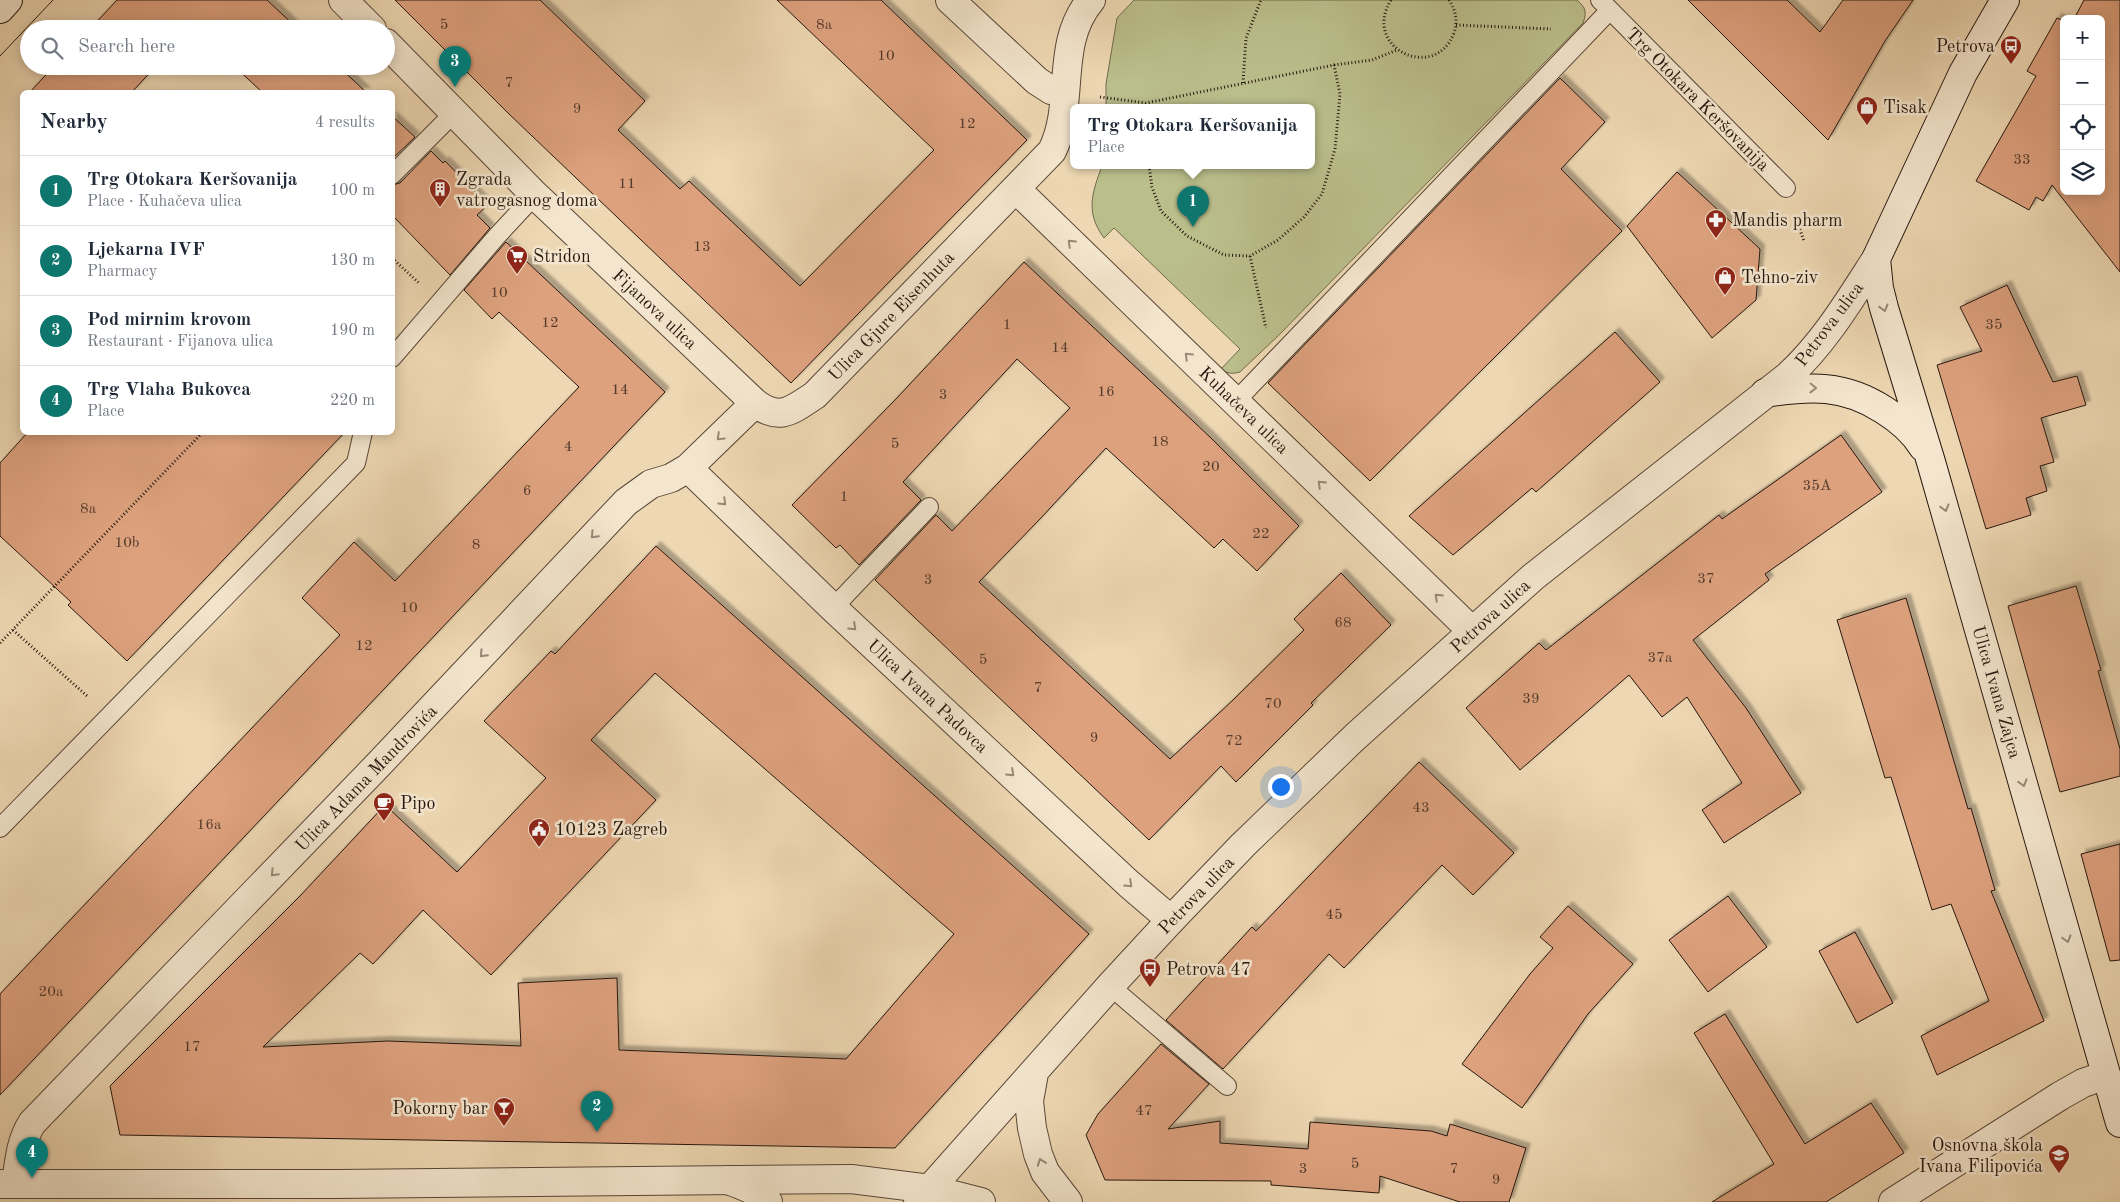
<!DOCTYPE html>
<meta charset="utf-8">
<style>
:root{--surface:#fff;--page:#f6f6f7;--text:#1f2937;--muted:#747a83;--line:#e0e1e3;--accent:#0f766e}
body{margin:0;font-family:"Old Standard TT",serif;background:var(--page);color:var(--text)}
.controls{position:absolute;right:15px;top:15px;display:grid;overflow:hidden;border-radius:8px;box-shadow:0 2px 12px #0003}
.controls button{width:45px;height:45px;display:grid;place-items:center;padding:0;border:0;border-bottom:1px solid var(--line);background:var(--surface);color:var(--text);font:25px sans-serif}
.you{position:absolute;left:1280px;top:786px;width:18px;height:18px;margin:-12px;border:4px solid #fff;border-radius:50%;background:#1a73e8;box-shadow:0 0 0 8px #1a73e833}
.badge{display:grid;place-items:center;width:32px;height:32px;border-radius:50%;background:var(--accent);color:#fff;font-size:16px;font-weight:700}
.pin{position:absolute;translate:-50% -41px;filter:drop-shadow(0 1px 2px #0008)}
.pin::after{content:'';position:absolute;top:26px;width:18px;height:15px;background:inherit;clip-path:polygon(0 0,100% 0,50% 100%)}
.popup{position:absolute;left:1070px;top:104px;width:245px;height:65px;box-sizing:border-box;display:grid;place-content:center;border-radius:8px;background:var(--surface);filter:drop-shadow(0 1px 4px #0005);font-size:16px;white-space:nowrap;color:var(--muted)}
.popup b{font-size:19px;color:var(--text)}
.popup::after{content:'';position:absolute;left:50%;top:100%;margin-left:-10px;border:10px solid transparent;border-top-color:var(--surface)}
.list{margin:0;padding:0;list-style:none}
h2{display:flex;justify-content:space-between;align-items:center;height:65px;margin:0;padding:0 20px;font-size:21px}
h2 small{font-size:16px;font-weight:400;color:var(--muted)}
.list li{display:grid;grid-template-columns:32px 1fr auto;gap:15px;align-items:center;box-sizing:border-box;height:70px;padding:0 20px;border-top:1px solid var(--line)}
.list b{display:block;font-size:19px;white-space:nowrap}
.list p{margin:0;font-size:16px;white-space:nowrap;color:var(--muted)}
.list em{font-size:16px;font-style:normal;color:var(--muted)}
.icon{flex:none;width:28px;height:28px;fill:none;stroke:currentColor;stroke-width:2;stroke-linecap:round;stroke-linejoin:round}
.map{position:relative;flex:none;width:2120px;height:1202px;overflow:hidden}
.search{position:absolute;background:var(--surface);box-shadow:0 2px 12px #0003;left:20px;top:20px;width:375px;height:55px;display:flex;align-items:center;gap:12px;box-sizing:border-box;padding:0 18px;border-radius:28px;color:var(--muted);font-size:19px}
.panel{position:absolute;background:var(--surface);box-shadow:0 2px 12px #0003;left:20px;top:90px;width:375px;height:345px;border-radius:8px}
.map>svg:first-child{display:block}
.green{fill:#babe8b;stroke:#706a4d}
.building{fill:#dda17e;stroke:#27170f;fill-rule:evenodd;filter:url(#shadow)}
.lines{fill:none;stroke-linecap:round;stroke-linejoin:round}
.service-casing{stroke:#594738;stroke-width:20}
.minor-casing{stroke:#594738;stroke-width:30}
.tertiary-casing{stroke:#594738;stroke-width:30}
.secondary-casing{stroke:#27170f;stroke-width:30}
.path{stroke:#27170f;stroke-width:3;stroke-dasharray:1 2.5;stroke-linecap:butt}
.service{stroke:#f4e6ce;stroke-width:18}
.minor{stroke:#f4e6ce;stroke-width:28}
.tertiary{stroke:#f4e6ce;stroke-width:28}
.secondary{stroke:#f4e6ce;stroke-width:28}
.tram{stroke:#27170f;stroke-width:1}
.oneway{stroke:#988978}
.labels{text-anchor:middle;stroke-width:5;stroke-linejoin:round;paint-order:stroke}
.number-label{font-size:15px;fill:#543a2b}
.poi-label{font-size:18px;fill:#27170f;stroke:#f4e6ce;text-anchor:start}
.street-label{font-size:18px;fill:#27170f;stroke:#f4e6ce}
</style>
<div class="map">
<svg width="2120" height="1202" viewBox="0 0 2120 1202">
<defs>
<filter id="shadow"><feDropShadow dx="4.5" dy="-4.5" stdDeviation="1" flood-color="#0004"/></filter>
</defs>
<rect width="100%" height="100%" fill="#eed8b3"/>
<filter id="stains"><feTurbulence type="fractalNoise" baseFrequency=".004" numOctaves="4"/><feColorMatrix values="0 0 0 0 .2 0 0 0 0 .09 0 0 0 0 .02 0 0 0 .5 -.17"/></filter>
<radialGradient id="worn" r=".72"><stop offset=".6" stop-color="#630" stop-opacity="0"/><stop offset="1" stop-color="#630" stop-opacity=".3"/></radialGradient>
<path class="green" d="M1134 0H1577C1586 8 1587 12 1583 23L1280 334 1240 372C1232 374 1228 374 1221 369L1240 349 1114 228 1104 238C1085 212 1092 193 1102 166H1312V108H1106V84L1117 18Z"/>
<path class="building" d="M117 0H267L298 29H90Z
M395 0H540L645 101 618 130 680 189 689 181 800 286 934 150 777 0H881L1027 140 791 383 510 115Z
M1688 0H1787L1820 32 1843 0H1913L1885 41 1828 140Z
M2084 0H2120V272L2052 185 2043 201 2036 197 2029 210 1976 181 2036 76 2027 71 2057 18 2064 21V191H2101V19H2074Z
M54 66H156L132 92H30Z
M234 66H338L366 92H262Z
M1560 78 1605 122 1561 169 1622 231 1370 481 1268 383Z
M392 116 415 137 392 159Z
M431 151 443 163 445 161 488 205 477 215 490 228 450 275 392 215V185L400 183Z
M1677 172 1760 249 1756 300 1712 338 1627 226Z
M506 242 665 392 0 1095V994L340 635 302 598 354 542 395 581 579 387 499 312 492 319 464 290Z
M1024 262 1211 438 1299 526 1257 571 1223 539 1214 548 1106 448 1039 520 979 582 1170 759 1233 700 1304 630 1294 619 1341 573 1391 625 1311 703 1313 705 1236 782 1221 766 1149 840 875 580 936 515 952 531 1070 408 1017 359 903 482 921 500 859 565 840 545 836 548 792 505 895 400Z
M2007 285 2053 382 2077 376 2086 405 2041 418 2054 462 2040 466 2047 491 2026 498 2031 515 1986 529 1937 365 1982 351 1960 307Z
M1615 332 1660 382 1536 492 1532 488 1453 555 1409 516Z
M28 432H345L127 661 68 605 71 602 0 536V463Z
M1841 435 1882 492 1765 574 1769 580 1693 640 1746 708 1801 793 1724 843 1702 810 1742 783 1687 697 1662 717 1629 675 1520 770 1466 708 1539 643 1546 650 1719 515 1722 519Z
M656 546 1089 934 895 1148 120 1135 110 1086 300 896 385 805 457 872 546 778 484 721 551 651 555 654ZM655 673 954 934 846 1059 619 1050 617 978 518 983 521 1046 388 1041 263 1047 360 953 373 964 423 910 491 975 656 800 591 740Z
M2076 586 2101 670 2098 671 2120 749V776L2060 792 2008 606Z
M1906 598 1968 809 1971 808 1995 890 1991 891 2044 1021 1937 1075 1921 1036 1989 1001 1951 904 1932 910 1891 777 1885 778 1837 620Z
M1419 762 1514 853 1473 895 1442 865 1344 968 1329 954 1223 1069 1166 1020 1252 927 1256 931Z
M2120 844V960L2110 961 2081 854Z
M1728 896 1767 947 1708 992 1669 940Z
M1568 906 1633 964 1588 1014 1522 1108 1462 1064 1530 974 1553 948 1540 937Z
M1855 932 1893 1003 1857 1023 1819 951Z
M1725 1014 1805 1144 1871 1103 1904 1153 1826 1202H1712L1774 1164 1694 1033Z
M1161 1044 1209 1084 1168 1129 1220 1121V1143L1308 1149 1310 1122 1431 1131 1447 1136 1450 1124 1526 1148 1509 1202H1460L1380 1176 1379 1193 1271 1185V1181L1105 1180 1086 1135 1098 1114Z"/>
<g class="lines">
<g class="service-casing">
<path id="service" d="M1600 0 1786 188
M392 175 455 112
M392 358 497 236 535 195
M1235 402 1610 10
M833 608 929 507
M0 828 356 463 363 432
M1110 986 1227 1086"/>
</g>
<g class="minor-casing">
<path id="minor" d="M343 0 372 29
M950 0 1037 81 1051 90 1065 93
M386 43 535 195 755 403C780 422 792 410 815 395L1052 151C1076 103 1054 44 1091 0
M1016 189 1472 631
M688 468 833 608 1129 884 1171 920
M0 1184H336L851 1179 930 1189
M16 1184C19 1163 20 1142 32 1123L379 764 626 502 651 484 671 478 688 468 755 403
M1893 1202 2060 1096 2083 1083 2106 1075"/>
</g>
<g class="tertiary-casing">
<path id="tertiary" d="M1034 1073 1029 1101 1032 1128 1038 1154 1045 1172 1068 1202
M728 1180C743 1186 757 1190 768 1202
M930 1189 981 1202
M918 1202 1110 986 1171 920 1243 845 1355 737 1533 577 1788 376C1824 343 1849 301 1876 259"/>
</g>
<g class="secondary-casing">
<path id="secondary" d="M2005 0 1963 73 1876 259 1879 288 1884 308 1931 462 2120 1123
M0 9 8 0
M1765 393C1810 386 1844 384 1884 410 1900 420 1913 431 1923 447"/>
</g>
<path class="path" d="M1391 0C1361 48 1435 83 1454 33 1458 22 1456 10 1449 0
M1456 25 1551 29
M1334 65 1372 60 1397 50
M1243 83 1246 38 1261 0
M1100 97 1146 103 1334 65 1340 94 1335 149 1322 194 1304 217 1278 240 1250 256 1224 255 1187 236 1161 211 1152 187 1149 166
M1795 216 1804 241
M1250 256 1266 328
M392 258 419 283
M13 630 87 696
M0 643 203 432"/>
<use href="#service" class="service"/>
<use href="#minor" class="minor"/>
<use href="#tertiary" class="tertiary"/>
<use href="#secondary" class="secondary"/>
<path class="tram" d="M0 56 53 0"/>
</g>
<defs><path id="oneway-chevron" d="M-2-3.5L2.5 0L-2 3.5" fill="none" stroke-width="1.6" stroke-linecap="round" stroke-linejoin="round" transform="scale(1.25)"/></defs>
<g class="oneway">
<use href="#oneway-chevron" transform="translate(1071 243) rotate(-136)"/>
<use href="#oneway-chevron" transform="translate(1884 308) rotate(75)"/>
<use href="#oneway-chevron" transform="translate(1188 356) rotate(-136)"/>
<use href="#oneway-chevron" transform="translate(1813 388) rotate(1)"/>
<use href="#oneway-chevron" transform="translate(720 437) rotate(136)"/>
<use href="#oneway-chevron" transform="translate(1321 484) rotate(-136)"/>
<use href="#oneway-chevron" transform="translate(723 502) rotate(44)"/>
<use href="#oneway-chevron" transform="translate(1945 508) rotate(74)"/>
<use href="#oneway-chevron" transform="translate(594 535) rotate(133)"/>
<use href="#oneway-chevron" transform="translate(1438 597) rotate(-136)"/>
<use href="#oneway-chevron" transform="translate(853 627) rotate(43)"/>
<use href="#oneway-chevron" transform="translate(483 654) rotate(133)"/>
<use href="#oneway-chevron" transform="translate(1011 773) rotate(43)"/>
<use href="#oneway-chevron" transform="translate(2023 783) rotate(74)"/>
<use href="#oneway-chevron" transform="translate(274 873) rotate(134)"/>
<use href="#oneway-chevron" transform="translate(1129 884) rotate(43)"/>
<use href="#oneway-chevron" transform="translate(2067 939) rotate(74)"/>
<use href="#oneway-chevron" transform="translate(1041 1162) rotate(-110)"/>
</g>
<defs>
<g id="bus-pin" transform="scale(1.125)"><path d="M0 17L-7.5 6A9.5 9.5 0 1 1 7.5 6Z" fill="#8f2418" stroke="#f4e6ce"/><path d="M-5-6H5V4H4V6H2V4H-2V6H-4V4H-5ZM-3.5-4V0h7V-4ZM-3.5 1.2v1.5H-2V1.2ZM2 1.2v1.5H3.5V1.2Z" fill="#fff"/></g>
<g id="shop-pin" transform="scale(1.125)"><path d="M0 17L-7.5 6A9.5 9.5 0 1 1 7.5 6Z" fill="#8f2418" stroke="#f4e6ce"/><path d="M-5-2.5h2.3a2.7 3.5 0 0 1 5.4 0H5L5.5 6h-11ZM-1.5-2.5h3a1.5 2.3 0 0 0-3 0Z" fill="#fff"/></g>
<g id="building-pin" transform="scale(1.125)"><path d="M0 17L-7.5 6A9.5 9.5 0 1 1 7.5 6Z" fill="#8f2418" stroke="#f4e6ce"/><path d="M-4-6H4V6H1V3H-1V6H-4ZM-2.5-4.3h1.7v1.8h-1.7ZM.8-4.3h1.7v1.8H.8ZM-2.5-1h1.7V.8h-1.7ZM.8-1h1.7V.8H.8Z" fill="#fff"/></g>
<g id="pharmacy-pin" transform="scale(1.125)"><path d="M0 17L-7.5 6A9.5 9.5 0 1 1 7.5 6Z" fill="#8f2418" stroke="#f4e6ce"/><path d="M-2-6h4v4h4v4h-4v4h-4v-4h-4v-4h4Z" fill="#fff"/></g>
<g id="supermarket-pin" transform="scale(1.125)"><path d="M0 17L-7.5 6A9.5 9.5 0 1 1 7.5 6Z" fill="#8f2418" stroke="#f4e6ce"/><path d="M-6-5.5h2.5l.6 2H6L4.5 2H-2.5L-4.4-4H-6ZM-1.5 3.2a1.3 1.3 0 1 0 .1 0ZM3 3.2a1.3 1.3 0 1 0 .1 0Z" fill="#fff"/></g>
<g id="cafe-pin" transform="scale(1.125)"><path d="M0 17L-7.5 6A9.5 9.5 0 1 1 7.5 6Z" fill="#8f2418" stroke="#f4e6ce"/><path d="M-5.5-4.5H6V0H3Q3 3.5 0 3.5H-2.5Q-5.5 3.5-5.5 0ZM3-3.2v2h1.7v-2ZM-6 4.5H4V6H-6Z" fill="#fff"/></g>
<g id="civic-pin" transform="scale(1.125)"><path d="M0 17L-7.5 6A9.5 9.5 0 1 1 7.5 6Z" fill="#8f2418" stroke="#f4e6ce"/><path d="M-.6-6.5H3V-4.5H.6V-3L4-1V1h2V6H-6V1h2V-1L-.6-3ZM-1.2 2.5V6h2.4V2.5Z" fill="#fff"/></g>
<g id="bar-pin" transform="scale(1.125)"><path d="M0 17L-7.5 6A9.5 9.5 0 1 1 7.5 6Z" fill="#8f2418" stroke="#f4e6ce"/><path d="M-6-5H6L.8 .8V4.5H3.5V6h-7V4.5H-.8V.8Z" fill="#fff"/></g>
<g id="school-pin" transform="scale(1.125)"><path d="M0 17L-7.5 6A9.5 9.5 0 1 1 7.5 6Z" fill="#8f2418" stroke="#f4e6ce"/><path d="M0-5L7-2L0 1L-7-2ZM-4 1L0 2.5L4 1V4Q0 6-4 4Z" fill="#fff"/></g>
</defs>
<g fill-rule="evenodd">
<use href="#bus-pin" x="2011" y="46"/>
<use href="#shop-pin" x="1867" y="107"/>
<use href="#building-pin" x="440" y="189"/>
<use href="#pharmacy-pin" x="1716" y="220"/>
<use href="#supermarket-pin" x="517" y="256"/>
<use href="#shop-pin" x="1725" y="277"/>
<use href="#cafe-pin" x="384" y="803"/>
<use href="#civic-pin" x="539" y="829"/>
<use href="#bus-pin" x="1150" y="969"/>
<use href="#bar-pin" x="504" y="1108"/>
<use href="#school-pin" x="2059" y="1155"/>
</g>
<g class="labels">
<g class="number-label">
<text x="444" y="29">5</text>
<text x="824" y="29">8a</text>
<text x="886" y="60">10</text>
<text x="509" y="87">7</text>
<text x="577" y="113">9</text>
<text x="967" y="128">12</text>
<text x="2022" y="164">33</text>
<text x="627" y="188">11</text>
<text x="702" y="251">13</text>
<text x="499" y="297">10</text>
<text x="550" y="327">12</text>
<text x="1007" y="329">1</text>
<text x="1994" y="329">35</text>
<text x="1060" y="352">14</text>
<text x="620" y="394">14</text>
<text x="1106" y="396">16</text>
<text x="943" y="399">3</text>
<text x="1160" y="446">18</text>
<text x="895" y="448">5</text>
<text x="568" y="451">4</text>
<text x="1211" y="471">20</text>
<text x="1817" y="490">35A</text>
<text x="527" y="495">6</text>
<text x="844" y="501">1</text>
<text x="88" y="513">8a</text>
<text x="1261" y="538">22</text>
<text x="127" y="547">10b</text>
<text x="476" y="549">8</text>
<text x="1706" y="583">37</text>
<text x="928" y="584">3</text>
<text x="409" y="612">10</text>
<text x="1343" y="627">68</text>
<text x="364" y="650">12</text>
<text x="1660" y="662">37a</text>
<text x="983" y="664">5</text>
<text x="1038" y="692">7</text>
<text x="1531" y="703">39</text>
<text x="1273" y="708">70</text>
<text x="1094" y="742">9</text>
<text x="1234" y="745">72</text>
<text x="1421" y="812">43</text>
<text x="209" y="829">16a</text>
<text x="1334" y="919">45</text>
<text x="51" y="996">20a</text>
<text x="192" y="1051">17</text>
<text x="1144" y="1115">47</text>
<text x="1355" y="1168">5</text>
<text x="1303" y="1173">3</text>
<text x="1454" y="1173">7</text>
<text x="1496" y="1184">9</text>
</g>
<g class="poi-label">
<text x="1995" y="52" text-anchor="end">Petrova</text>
<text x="1883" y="113">Tisak</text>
<text x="456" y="185">Zgrada<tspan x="456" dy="21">vatrogasnog doma</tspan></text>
<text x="1732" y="226">Mandis pharm</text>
<text x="533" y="262">Stridon</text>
<text x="1741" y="283">Tehno-ziv</text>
<text x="400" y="809">Pipo</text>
<text x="555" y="835">10123 Zagreb</text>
<text x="1166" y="975">Petrova 47</text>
<text x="488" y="1114" text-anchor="end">Pokorny bar</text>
<text x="2043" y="1151" text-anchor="end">Osnovna škola<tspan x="2043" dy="21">Ivana Filipovića</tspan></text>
</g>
<g class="street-label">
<text transform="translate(1698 99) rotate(45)" y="6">Trg Otokara Keršovanija</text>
<text transform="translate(655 309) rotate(43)" y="6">Fijanova ulica</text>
<text transform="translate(891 316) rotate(-46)" y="6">Ulica Gjure Eisenhuta</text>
<text transform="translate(1829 324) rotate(-53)" y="6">Petrova ulica</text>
<text transform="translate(1244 410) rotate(44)" y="6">Kuhačeva ulica</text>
<text transform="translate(1490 616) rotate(-42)" y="6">Petrova ulica</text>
<text transform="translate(1997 692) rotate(74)" y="6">Ulica Ivana Zajca</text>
<text transform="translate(928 696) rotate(43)" y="6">Ulica Ivana Padovca</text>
<text transform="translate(366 778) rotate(-46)" y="6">Ulica Adama Mandrovića</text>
<text transform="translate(1196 895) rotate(-46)" y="6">Petrova ulica</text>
</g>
</g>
<rect width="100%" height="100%" filter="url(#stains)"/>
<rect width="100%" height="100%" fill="url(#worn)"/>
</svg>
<div class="controls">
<button>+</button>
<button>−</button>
<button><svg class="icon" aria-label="locate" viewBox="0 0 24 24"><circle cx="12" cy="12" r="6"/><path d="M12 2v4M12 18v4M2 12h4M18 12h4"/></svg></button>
<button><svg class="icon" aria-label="layers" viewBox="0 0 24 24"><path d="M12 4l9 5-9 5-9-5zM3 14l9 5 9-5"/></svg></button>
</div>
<div class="you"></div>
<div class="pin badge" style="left:1193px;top:227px">1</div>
<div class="popup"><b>Trg Otokara Keršovanija</b>Place</div>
<div class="pin badge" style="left:597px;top:1132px">2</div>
<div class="pin badge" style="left:455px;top:87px">3</div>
<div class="pin badge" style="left:32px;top:1178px">4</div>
<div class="search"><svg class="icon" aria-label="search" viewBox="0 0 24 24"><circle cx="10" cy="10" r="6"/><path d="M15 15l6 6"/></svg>Search here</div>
<section class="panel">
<h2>Nearby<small>4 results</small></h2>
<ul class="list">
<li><span class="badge">1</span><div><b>Trg Otokara Keršovanija</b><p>Place · Kuhačeva ulica</p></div><em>100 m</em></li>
<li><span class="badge">2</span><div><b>Ljekarna IVF</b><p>Pharmacy</p></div><em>130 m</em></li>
<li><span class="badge">3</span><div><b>Pod mirnim krovom</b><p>Restaurant · Fijanova ulica</p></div><em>190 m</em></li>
<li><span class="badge">4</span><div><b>Trg Vlaha Bukovca</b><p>Place</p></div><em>220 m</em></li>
</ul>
</section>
</div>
